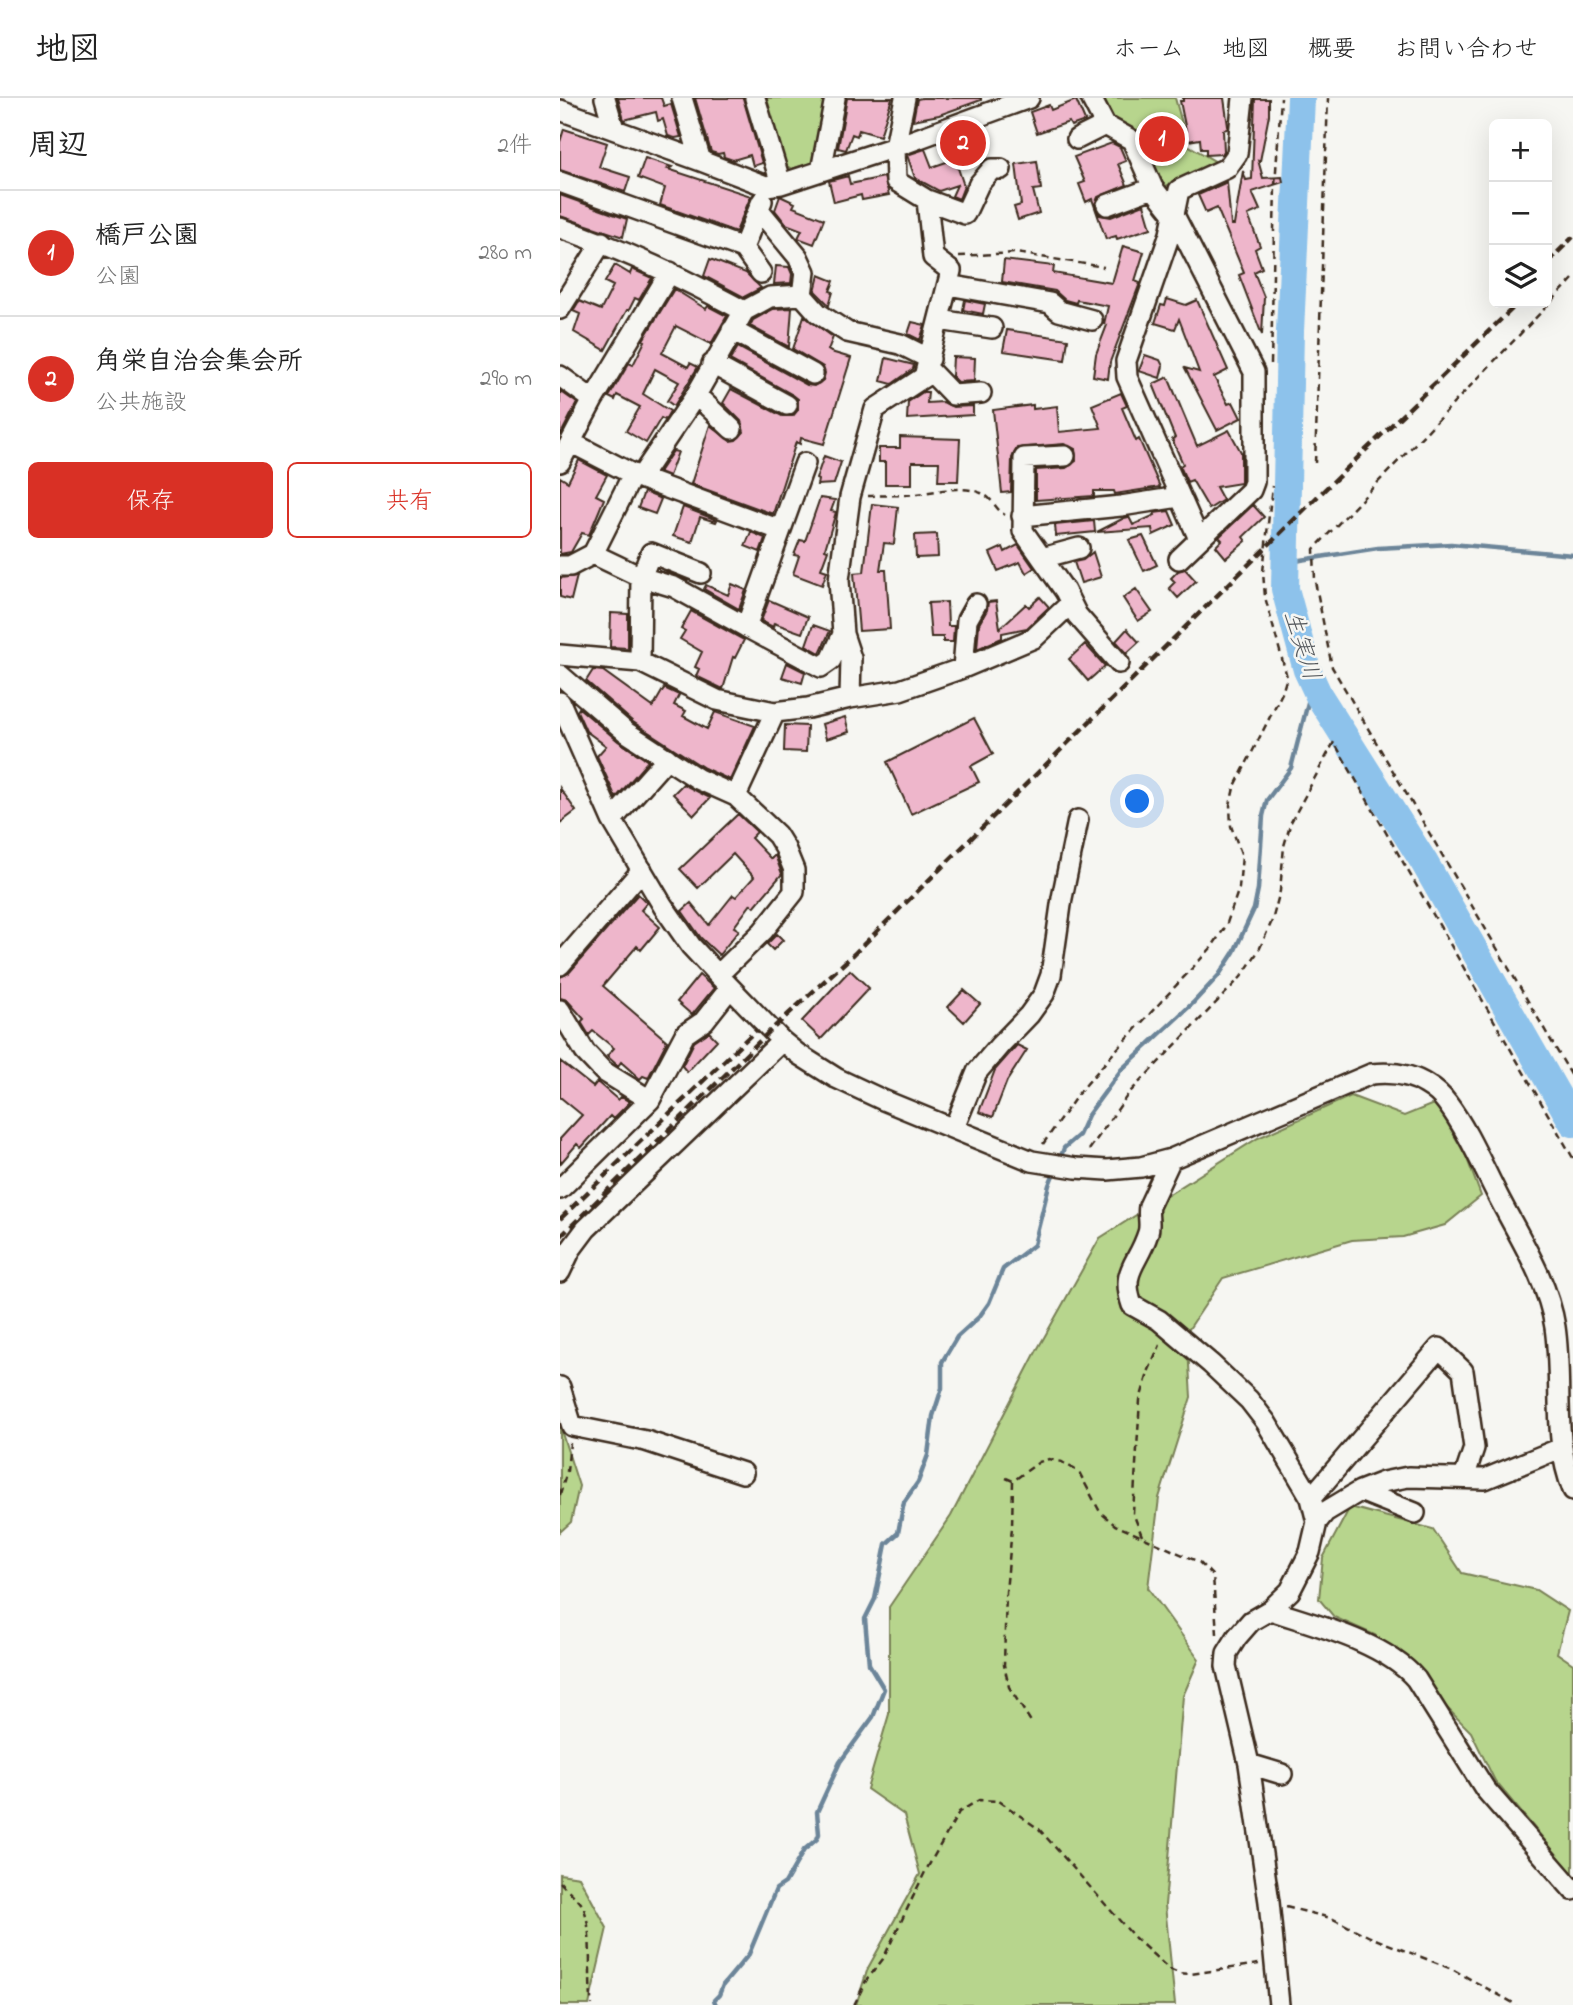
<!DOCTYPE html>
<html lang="ja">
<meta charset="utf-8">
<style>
:root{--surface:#fff;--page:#f6f6f6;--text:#222;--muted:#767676;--line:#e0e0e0;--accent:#d93025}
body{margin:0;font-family:"Indie Flower","Klee One",sans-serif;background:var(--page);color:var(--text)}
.controls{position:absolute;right:21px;top:21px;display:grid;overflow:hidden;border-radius:10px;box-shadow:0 7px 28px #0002}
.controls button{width:63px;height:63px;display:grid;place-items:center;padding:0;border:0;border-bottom:2px solid var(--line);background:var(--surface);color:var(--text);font:35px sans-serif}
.you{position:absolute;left:578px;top:704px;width:24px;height:24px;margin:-18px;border:5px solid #fff;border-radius:50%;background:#1a73e8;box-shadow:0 0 0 10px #1a73e833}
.badge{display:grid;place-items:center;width:46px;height:46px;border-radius:50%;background:var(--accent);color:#fff;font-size:23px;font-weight:700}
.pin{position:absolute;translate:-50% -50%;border:4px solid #fff;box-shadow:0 2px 7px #0006}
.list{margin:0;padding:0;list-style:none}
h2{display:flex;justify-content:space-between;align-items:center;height:91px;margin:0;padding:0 28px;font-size:30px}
h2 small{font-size:23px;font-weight:400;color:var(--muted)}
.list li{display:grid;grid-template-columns:46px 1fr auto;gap:21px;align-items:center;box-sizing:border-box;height:126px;padding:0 28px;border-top:2px solid var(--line)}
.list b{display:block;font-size:26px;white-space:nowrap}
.list p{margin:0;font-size:23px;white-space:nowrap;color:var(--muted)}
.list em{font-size:23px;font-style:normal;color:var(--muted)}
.actions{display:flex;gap:14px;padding:21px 28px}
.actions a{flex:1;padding:16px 0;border:2px solid var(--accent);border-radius:10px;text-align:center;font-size:24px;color:var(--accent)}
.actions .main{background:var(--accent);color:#fff}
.icon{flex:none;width:38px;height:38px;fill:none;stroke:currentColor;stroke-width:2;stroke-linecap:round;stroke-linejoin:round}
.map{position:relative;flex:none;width:1013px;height:1907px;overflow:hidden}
header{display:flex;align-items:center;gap:42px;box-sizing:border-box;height:98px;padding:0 35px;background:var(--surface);border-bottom:2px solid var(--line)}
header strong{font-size:33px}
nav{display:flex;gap:38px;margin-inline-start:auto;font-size:24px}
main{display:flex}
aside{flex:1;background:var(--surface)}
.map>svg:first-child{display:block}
.green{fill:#b7d58d;stroke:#798056;stroke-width:2}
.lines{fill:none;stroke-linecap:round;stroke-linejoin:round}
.stream{stroke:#6c8599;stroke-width:4.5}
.river{stroke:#8dc2eb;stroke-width:28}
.building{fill:#eeb6cb;stroke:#3b2a1e;stroke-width:2}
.minor-casing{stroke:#3b2a1e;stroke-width:24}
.path{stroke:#3b2a1e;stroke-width:2.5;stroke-dasharray:7 5;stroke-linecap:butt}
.minor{stroke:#f6f6f2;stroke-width:19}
.rail{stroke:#3b2a1e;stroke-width:4.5;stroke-dasharray:10 5;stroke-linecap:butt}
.labels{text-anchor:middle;stroke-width:5;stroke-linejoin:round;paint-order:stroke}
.water-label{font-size:24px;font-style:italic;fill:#54585c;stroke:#f6f6f2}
</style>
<header>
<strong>地図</strong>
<nav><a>ホーム</a><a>地図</a><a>概要</a><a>お問い合わせ</a></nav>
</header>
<main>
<aside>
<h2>周辺<small>2件</small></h2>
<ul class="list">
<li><span class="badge">1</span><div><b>橋戸公園</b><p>公園</p></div><em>280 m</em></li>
<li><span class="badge">2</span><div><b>角栄自治会集会所</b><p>公共施設</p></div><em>290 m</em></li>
</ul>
<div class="actions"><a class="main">保存</a><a>共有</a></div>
</aside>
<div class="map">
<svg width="1013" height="1907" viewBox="0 0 1013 1907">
<rect width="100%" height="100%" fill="#f6f6f2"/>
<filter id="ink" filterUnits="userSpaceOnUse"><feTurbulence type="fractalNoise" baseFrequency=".0143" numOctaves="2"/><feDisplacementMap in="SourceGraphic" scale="14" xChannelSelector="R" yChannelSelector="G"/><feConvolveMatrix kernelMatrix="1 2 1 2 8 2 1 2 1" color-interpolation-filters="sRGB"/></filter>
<g filter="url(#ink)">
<path class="green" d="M205 0H268L257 57 251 65 232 71 226 68Z
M540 0H615L628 47 656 64 602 90 551 23Z
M791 998 844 1018 876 1005 906 1058 921 1098 885 1127 843 1139 792 1142 663 1180 627 1234 631 1299 599 1400 588 1490 639 1561 623 1598 605 1807 615 1907H296L308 1870 360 1776 344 1717 307 1691 329 1616V1509L391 1418 477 1252 540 1140 698 1040Z
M0 1329 19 1388 11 1424 0 1434Z
M790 1409 873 1431 902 1475 976 1492 1008 1513 997 1555 1013 1566V1776L935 1683 911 1634 815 1537 774 1519 759 1501 763 1460Z
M0 1776 19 1779 47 1830 29 1907H0Z"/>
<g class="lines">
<path class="stream" d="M725 466 741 462 818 450 891 446 1013 457
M500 1061 504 1050 519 1037 528 1017 561 972 633 905 659 877 674 854 694 811 698 791 703 718 707 702 731 670 753 585
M156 1907 154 1902 159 1897 163 1887 189 1856 216 1791 225 1785 244 1752 257 1741 259 1736 257 1714 280 1664 313 1619 324 1591 309 1566 305 1521 315 1501 326 1446 338 1435 344 1404 358 1384 368 1357 373 1318 382 1290V1264L397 1239 419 1219 429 1205 443 1171 474 1147 489 1087 495 1072"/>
<path class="river" d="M741 0 730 233 725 491 747 572 759 598 864 764 1013 1025"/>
</g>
<path class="building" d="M58 0H101L104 8 111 6 121 39 115 40 108 38 103 21 98 23 96 14 64 22Z
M135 0H183L202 65 193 68 190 57 173 62 164 59 163 55 158 56 151 54Z
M287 0H332L320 38 299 32 297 38 292 36 286 52 278 50Z
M362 0H421V2L379 17 353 22 357 1Z
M623 0H664L668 28 667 31 663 32 664 53 662 56 646 57V51H641L640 41 628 43 620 3H623Z
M695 1H709V17L700 63 698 62 703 80 722 79 723 84 692 94 700 112 688 117 700 148 695 151 702 170 694 174 704 199 702 237 679 177 684 175 657 110 646 115 638 97 667 84 671 127H674L683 73 686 82 692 81Z
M516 2 525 23 511 28 509 24 477 35 470 14 489 7 491 12Z
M4 31 47 45 39 69 70 79 65 94 0 72V44Z
M411 34 417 54 402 59 397 40Z
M552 45 560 49 566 63 558 66 567 87 538 99 535 106 536 112 540 117 551 119 584 106 591 130 557 141 556 138 546 141 532 101 526 104 519 86 525 84 514 59Z
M365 51 372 69 395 61 404 88 399 101 392 98 397 87 379 93 355 80 347 57Z
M85 60 112 69 108 71 191 98 176 134 100 107 105 90 78 80Z
M477 63 481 91 473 92 479 115 458 122 454 109 461 107 456 66Z
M288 78 290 86 324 79 329 97 302 102 301 97 274 104 269 83Z
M0 97 67 121 63 139 0 118Z
M220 98 235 105 233 109 264 121 254 146 238 140 242 132 226 126 215 112Z
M563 148 584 154 575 183 580 185 550 264 548 281 533 278 536 256 547 227 544 226 548 208 517 202 516 205 505 202 495 193 442 184 444 162 494 168 493 175 552 185Z
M150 161 186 175 201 190 184 199 144 178Z
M55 167 70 176 72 171 92 180 79 202 75 200 69 212H67L45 252 14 234 20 216 13 213 19 203 41 212 53 188 45 184Z
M216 168 229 169 232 176 231 185 214 186Z
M259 177 274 183 270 193 273 194 269 207 255 193Z
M114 191 146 211 148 208 167 218 151 246 116 228 102 255 128 269 130 265 138 269 114 308 107 303 119 284 95 271 83 296 110 313 105 322 101 320 86 345 66 333 80 309 57 297 55 302 49 299 69 265 73 267 85 243 83 242Z
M607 201 626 207 637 202 668 272 654 279 668 306 673 304 681 320 657 332 625 270 639 274 619 221 615 231 595 225 601 207 605 208Z
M405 202 425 206 423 216 403 212Z
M232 210 229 249 190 228 193 222 213 211Z
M244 218 273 239 268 252 271 254 291 260 264 346 241 340 240 346 236 344 213 416 131 386 150 327 170 343 176 342 184 334 181 323 163 305 171 291 222 318H233L238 312V301L233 297 170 262 178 249 247 287 254 288 263 282 265 275 263 269 233 251Z
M352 224 365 227 360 242 348 236Z
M447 232 508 241 505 262 443 253Z
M585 257 600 262 603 268 600 280 579 273Z
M393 259 415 260 414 283 398 284 392 278Z
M326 260 354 267 353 271 332 286 321 283Z
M608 279 637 348 669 332 681 354V385L656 389 663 402 649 411 632 382 627 384 620 368 623 366 612 341 615 340 593 286Z
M0 293 17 305 0 338Z
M363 294H368L367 305 383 304 393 309 413 308V317L347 321 348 304Z
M561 295 567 308 562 310 576 343 579 341 600 389 555 396 554 393H534V398L476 402V372L506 370 516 363 515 351 504 346 457 350 452 360 451 394 442 395 433 312 473 307V311L497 308 499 334 541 330 532 307Z
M340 339 400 341 398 383H378L379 364H352V386H325V364H319V350H340Z
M113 353 118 354 109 378 99 374Z
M264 358 281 364 274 386 257 387 258 382 256 381Z
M19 362 47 377 36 397 44 401 29 437 22 435 11 454 0 456V379L8 384Z
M84 394 101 401 95 416 78 410Z
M260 400 275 402 271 413 276 414 265 451 268 452 261 471 267 473 262 487 233 476 239 458 234 457 240 442 245 443Z
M312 406 338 409 334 446 324 445 320 472H326L330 531 299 533 294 475 304 474Z
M693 407 704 419 683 439 686 443 666 460 656 448 662 442 659 439Z
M123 409 157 422 156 424 140 419 132 444 113 438Z
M609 413 615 427 593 437 592 430 537 434 564 420 569 419 573 427 595 417 594 415Z
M534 423 535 434 496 438 495 427Z
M191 434 205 440 200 454 185 448Z
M377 436 378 459 356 460 355 437Z
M583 438 597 467 584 473 569 442Z
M458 447 474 470 466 475 460 464 438 473 430 455 443 449 445 454Z
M533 454 541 479 521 485 514 464 523 462Z
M625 471 636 483 618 500 609 490 615 484 611 480 618 473Z
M17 478 11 502 0 499V480Z
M172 486 186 492 179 511 144 491 146 487 168 497Z
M576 491 592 514 578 523 563 500Z
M480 499 489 509 467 530 442 535V540L417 551 419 526 427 512 428 504 436 503 440 530 466 506 469 509Z
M209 502 248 519 242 535 214 525 213 529 201 523Z
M387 504 388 528H394L393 544H383V539H371L368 505Z
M131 513 184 542 175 560 173 559 163 591 136 578 139 571 135 569 142 554 120 541 125 533 121 531Z
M51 515 68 516V550L50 549Z
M253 527 270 533 260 555 246 547Z
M567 531 579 544 567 555 556 543Z
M525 546 545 568 528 583 509 561Z
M227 565 245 574 242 585 222 579Z
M33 572 43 573 93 609 104 590 119 597 114 607 126 613 123 618 147 631 155 614 195 628 170 682 144 670 73 624 26 583Z
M19 610 58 643 88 663 56 700 37 658 46 648 26 633 17 613Z
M285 619 289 634 266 641 262 626Z
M414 620 433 656 411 668 419 684 351 716 327 664Z
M225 627 247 628 246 654 224 653Z
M123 686 150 700 134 717 113 696Z
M0 690 16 713 0 725Z
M178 716 197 734 191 740 211 761 215 757 222 776 194 809 191 806 174 829 179 832 159 857 141 840 122 813 131 805 149 827 173 797 176 799 194 779 173 756 138 790 120 771Z
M78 796 87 805 81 812 100 829 81 852 77 848 43 888 107 943 88 980 83 978 80 981 61 964 58 968 47 958 54 950 33 933 29 937 21 924 24 921 7 902 0 900V879L9 875Z
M217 836 223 842 213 852 207 846Z
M290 872 309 890 261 941 242 923Z
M139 877 154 890 132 917 117 904Z
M404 892 420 906 404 924 388 909Z
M149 934 157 942 127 974 122 968 134 944Z
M457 947 467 952 447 983 433 1019 419 1014 435 972Z
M0 963 33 989 37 984 58 1002 61 999 70 1004 53 1021 50 1018 21 1050 17 1046 0 1066V1041L22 1017 0 999Z"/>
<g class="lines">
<g class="minor-casing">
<path id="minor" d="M45 0 54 31
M122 0 141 63
M195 0 221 86
M345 0 335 49 336 83 367 102 405 116 419 86 432 71H441
M531 0 545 27 572 42 593 90 613 115 694 274V384L691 392 619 461
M0 12 141 63 206 88 221 86 335 49 469 0
M517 41 545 27
M261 73 275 0
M0 84 183 150 202 103
M547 107 593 90
M0 130C65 152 124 181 184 213
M183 150 201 175
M388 187 490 205 499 213 532 222
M242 197 258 215 287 234 340 246 370 261
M0 211 42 144
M379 222 432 230
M172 232 253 276
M152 266 227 307
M367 270 393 297 421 295
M0 278 33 302
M136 297 172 331
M12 345 80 380 220 432
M505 358 464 360 463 433 505 493 517 517 559 565
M0 364 33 302 110 174
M73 376 33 456 81 479 114 489 186 529 245 365
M80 380 136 297 184 213 210 199 242 197 245 174 238 159 200 113
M462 418 561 408 619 399
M639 441 567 279 566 263 610 136 619 92 667 70 677 56 683 0
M482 460 519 450
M0 468H10L33 456
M186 529 261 569 271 562 283 536
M0 557 80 564 157 602 215 614 248 610 290 600 340 592 403 570 474 540 510 506
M80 564 81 479 91 455 141 475
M403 570 407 522 416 506
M0 577 66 634 138 681 176 698 217 737 225 750 234 772V794L203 833 158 877
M290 600 291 560 283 536 279 482 290 399 315 311 364 279 391 173 373 159 367 102
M0 604 52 722 103 808 131 848 158 877 222 943 238 956 276 980 323 1002 472 1063 516 1070 547 1072 581 1069 611 1061 811 976C830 974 851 976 867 987 874 991 882 998 887 1005 908 1033 922 1067 938 1098 959 1139 988 1183 995 1229 1003 1283 992 1340 1013 1392
M176 698 215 614
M52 722 107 660
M0 867 82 772
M0 912 25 954 43 973 90 1002
M394 1030 417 974 440 947 469 917 484 896 491 877 502 800 518 722
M611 1061 589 1108C587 1118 591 1126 588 1135 578 1167 560 1172 572 1207L599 1222 651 1266 689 1302 706 1324 751 1400 757 1424
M0 1091 90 1002 125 936 144 923 170 890
M0 1174 11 1151 26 1131 222 943
M0 1289 12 1328 86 1343 183 1375
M800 1393 855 1415
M751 1400 879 1250 903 1273 914 1350 904 1380
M710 1512C755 1527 824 1544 856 1581L925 1691 1013 1792
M689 1666 722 1676
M719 1907 709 1804 689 1666 666 1568 667 1555 677 1539 691 1523 710 1512 730 1493 750 1454 757 1424 765 1414 800 1393 823 1384 848 1379 925 1381 1001 1350"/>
</g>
<path class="path" d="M399 158 456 155 544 169
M1013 181 754 451 755 483 772 569 1013 980
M711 266 715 87 721 0
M755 365 768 0
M308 398C324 397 341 398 357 396 378 393 401 387 421 395 433 400 435 411 445 417
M483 1046 518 996 557 951 651 850 666 828 679 790 682 758 671 728 670 707 674 690 722 595 727 579 705 499 703 474 712 388
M529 1052 569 995 681 879 699 852 712 823 720 793 724 748 731 724 774 644 1013 1060
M446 1380 453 1383 479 1364 489 1361 502 1364 519 1374 540 1414 555 1427 639 1464 653 1478 657 1536
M453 1383 452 1430 446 1494 444 1567 449 1589 473 1627
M0 1397 7 1373 10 1345
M582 1438 573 1415 580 1302 589 1272 600 1247
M0 1784C6 1791 14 1797 20 1804 35 1823 27 1881 32 1907
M726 1809 771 1820 810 1839 892 1871 957 1907
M294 1907 306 1883 323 1861 365 1774 399 1714 419 1702 439 1703 479 1731 575 1840 609 1871 619 1875 631 1876 699 1866"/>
<use href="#minor" class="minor"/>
<path class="rail" d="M987 165 1013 139
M0 1121 197 931
M0 1139 211 932 294 856 753 403 958 205"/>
</g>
</g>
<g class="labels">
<g class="water-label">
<text transform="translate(743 547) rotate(73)" y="8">生実川</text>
</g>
</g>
</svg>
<div class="controls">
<button>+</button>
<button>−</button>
<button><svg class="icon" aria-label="layers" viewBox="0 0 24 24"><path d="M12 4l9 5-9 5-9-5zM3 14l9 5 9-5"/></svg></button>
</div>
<div class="you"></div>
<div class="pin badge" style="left:602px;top:41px">1</div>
<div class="pin badge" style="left:403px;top:45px">2</div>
</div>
</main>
